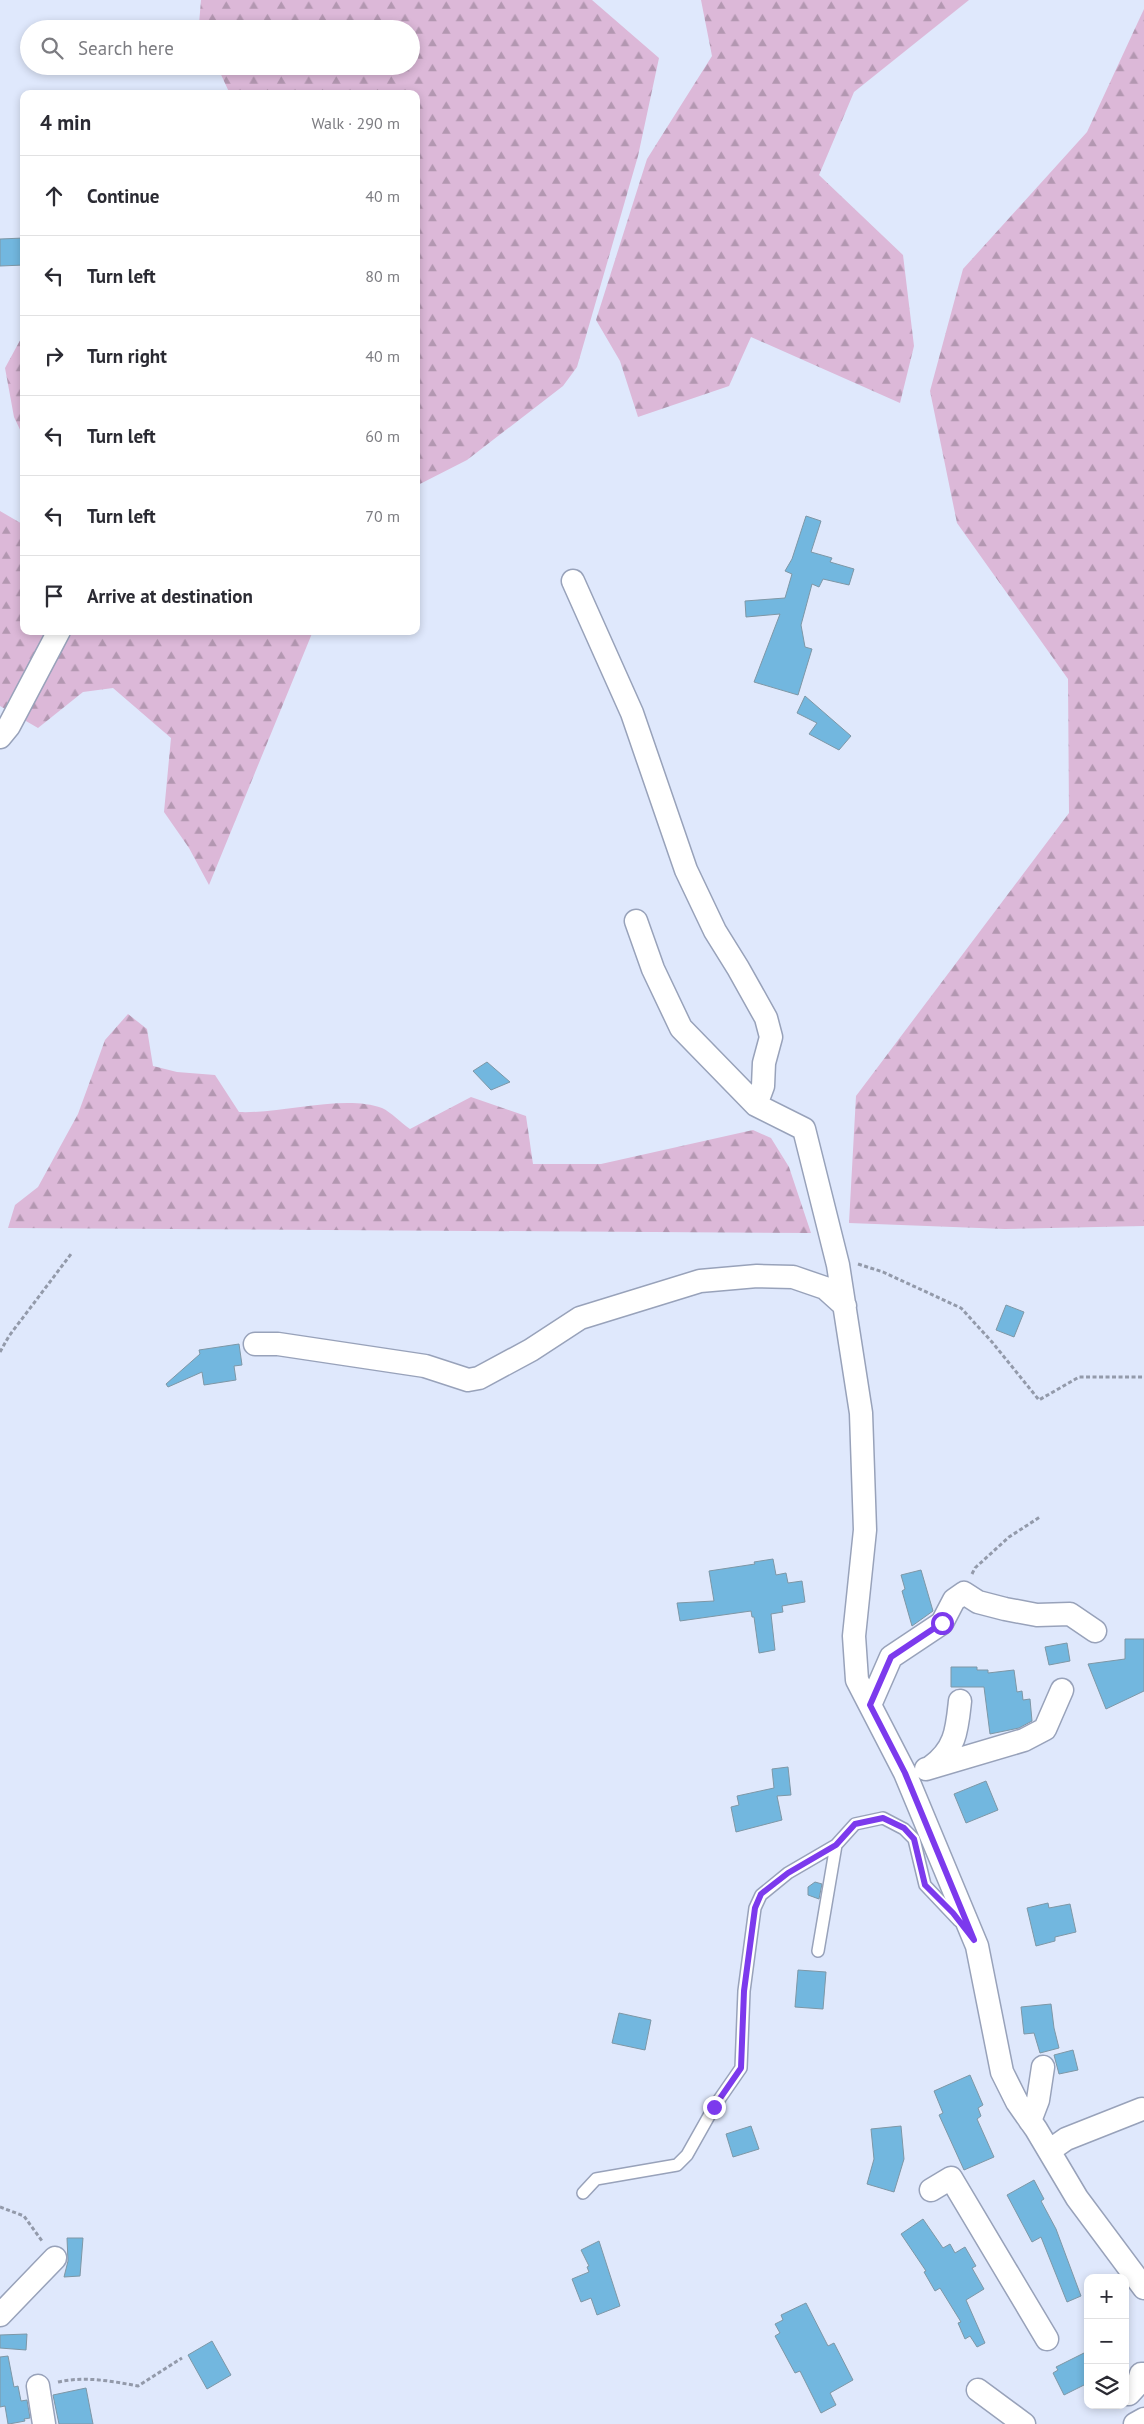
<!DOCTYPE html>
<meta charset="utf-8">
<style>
:root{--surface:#fff;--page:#f7f7f7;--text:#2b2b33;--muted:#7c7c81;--line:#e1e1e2}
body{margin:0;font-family:"PT Sans",sans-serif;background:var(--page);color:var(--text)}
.controls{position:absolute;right:15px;bottom:15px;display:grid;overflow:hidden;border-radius:10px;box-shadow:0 2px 8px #0003}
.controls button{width:45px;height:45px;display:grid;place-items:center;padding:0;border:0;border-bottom:1px solid var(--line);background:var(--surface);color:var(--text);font:25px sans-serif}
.stop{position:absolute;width:15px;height:15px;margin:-11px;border:4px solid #7c3aed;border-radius:50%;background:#fff}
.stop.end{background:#7c3aed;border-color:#fff;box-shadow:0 1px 5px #0008}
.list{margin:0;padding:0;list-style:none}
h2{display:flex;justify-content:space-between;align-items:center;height:65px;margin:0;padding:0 20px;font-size:21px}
h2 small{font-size:16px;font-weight:400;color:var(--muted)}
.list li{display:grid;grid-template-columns:32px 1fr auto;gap:15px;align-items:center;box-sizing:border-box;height:80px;padding:0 20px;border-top:1px solid var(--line)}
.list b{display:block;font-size:19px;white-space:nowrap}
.list em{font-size:16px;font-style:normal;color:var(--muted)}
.icon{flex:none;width:28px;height:28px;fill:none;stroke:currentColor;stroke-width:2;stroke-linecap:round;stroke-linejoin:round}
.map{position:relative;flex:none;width:1144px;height:2424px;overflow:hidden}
.search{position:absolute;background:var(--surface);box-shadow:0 2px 8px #0003;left:20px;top:20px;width:400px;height:55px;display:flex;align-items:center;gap:12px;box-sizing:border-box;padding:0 18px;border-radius:28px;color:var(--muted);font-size:19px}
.panel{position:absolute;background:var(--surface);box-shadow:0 2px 8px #0003;left:20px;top:90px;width:400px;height:545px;border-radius:10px}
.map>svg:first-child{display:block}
.forest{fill:url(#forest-firs)}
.building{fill:#72b7df;stroke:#7e97a6}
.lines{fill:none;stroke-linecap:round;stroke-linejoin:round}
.service-casing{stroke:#98a2ba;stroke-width:14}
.minor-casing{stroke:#98a2ba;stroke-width:25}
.path{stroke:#939aaa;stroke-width:3;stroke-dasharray:4 2.5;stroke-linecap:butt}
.service{stroke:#fff;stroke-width:11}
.minor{stroke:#fff;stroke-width:22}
.route{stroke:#7c3aed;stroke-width:6}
</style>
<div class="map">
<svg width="1144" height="2424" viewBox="0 0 1144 2424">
<defs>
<pattern id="forest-firs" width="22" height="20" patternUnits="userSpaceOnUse" patternTransform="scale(1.25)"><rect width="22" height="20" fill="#dcb8d8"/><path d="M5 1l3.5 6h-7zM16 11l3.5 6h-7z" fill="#b397b1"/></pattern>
</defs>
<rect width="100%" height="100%" fill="#dfe8fc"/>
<path class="forest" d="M201 0H592L659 58 638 156 577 367 563 386 467 460 416 486V94H230L217 66H411V29H201L199 24Z
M701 0H969L854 92 819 175 903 255 914 346 900 403 751 337 729 386 638 417 620 361 596 320 647 159 712 56Z
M1144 9V1226L1005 1229 849 1223 856 1096 1069 813 1068 679 957 523 930 391 963 269 1087 132Z
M24 333V438L14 417 5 368Z
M0 511 24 525V631H313L209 885 189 848 164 812 171 738 113 688 83 692 38 728 0 706Z
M128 1014 147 1029 153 1066 177 1072 215 1075 239 1112C281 1114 344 1094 382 1108 391 1112 401 1123 410 1129L471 1097 526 1116 533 1164H601L753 1130 771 1138 789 1167 811 1233 8 1228 15 1205 38 1187 78 1114 105 1040Z"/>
<path class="building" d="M24 238V265L0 266V239Z
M806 516 821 521 811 552 832 558 830 562 854 569 849 585 823 579 819 587 812 584 801 625 805 647 812 649 798 695 754 682 780 614 746 617 745 601 785 598 792 574 785 571 792 559Z
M805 696 851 736 839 750 809 734 817 723 797 713Z
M487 1062 510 1082 491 1090 473 1071Z
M1006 1305 1024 1312 1014 1337 996 1330Z
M239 1344 242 1365 234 1366 236 1380 204 1385 202 1372 168 1387 166 1384 200 1354 199 1350Z
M773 1559 776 1575 786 1573 788 1583 802 1581 805 1602 782 1606 783 1612 771 1614 775 1650 759 1653 754 1617H752L751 1611 680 1621 677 1603 714 1601 709 1571 755 1564 754 1562Z
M921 1570 933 1611 912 1626 902 1591 905 1589 901 1575Z
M1125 1639H1144V1691L1106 1709 1088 1664 1125 1659Z
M1067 1643 1070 1661 1049 1665 1045 1647Z
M951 1667H977V1670H988V1673L1014 1670 1017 1692 1022 1691 1023 1700 1030 1699 1032 1721 1019 1728 990 1734 984 1687H951Z
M788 1767 791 1795 777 1796 782 1820 736 1832 731 1807 739 1805 737 1796 774 1788 772 1769Z
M986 1781 998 1810 966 1823 954 1794Z
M815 1882 822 1884 819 1899 808 1895V1887Z
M1048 1903 1049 1908 1070 1904 1076 1932 1055 1937V1941L1036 1946 1027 1908Z
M798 1970 826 1972 823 2009 795 2007Z
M1051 2004 1054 2028 1059 2048 1040 2053 1034 2033 1024 2034 1021 2007Z
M619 2013 651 2020 645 2050 612 2043Z
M1073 2050 1078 2070 1059 2074 1054 2055Z
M970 2075 983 2105 978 2108 981 2116 977 2119 994 2157 964 2170 939 2115 943 2113 934 2091Z
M751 2126 759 2149 733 2157 726 2134Z
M901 2126 904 2159 894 2192 867 2184 874 2159 871 2129Z
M1034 2180 1044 2199 1041 2201 1056 2229 1081 2296 1067 2302 1041 2237 1032 2242 1007 2195Z
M923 2219 943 2248 950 2244 955 2253 965 2247 976 2266 972 2268 984 2289 966 2300 985 2343 977 2347 970 2336 965 2339 958 2323 961 2322 940 2288 935 2291 924 2272 926 2271 901 2234Z
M67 2238H83L80 2276 64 2277 68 2261Z
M599 2241 620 2306 597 2315 591 2298 581 2302 572 2279 589 2272 587 2267 589 2266 581 2250Z
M806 2303 828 2346 834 2343 853 2380 830 2393 836 2405 821 2413 800 2371 795 2373 775 2336 780 2333 775 2324 783 2320 781 2315Z
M27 2334 26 2350 0 2348V2335Z
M212 2341 231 2375 207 2389 188 2355Z
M1088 2351V2383L1064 2395 1053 2373 1058 2370 1056 2367Z
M8 2356 14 2387 18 2386 21 2401 27 2400 30 2418 24 2419 25 2421 9 2424H8L5 2406 0 2407V2357Z
M86 2388 93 2424H59L53 2395Z"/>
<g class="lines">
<g class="service-casing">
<path id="service" d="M818 1951 836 1845 855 1824 883 1818 904 1829 914 1839 925 1885 959 1921
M583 2193 596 2179 677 2165 687 2155 714 2107 741 2068 744 1991 755 1908 761 1895 788 1873 836 1845"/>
</g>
<g class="minor-casing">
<path id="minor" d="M573 581 632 713 686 870 715 931 738 968 766 1018 771 1037 764 1063 763 1086 756 1105
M0 737 9 726 59 631
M636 921 653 969 681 1028 756 1105 804 1129 838 1265 861 1413 865 1530 854 1636 857 1680 905 1773 977 1946 1002 2072 1017 2102 1036 2129 1077 2198 1144 2288
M255 1344H278L425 1366 468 1380 479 1378 531 1350 580 1318 700 1281 757 1276 793 1277 825 1288 845 1306
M870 1705 891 1657 942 1623 954 1600 964 1593 978 1602 1005 1609 1037 1615 1070 1614 1095 1631
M931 1767C956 1749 957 1729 960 1701
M926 1769 1024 1740 1045 1729 1062 1690
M1030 2121 1038 2100 1043 2067
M1049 2151 1066 2139 1142 2109
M931 2190 951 2178 1047 2339
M0 2315 55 2258
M38 2386 44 2424
M978 2390 1024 2424
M1125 2394H1129L1138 2384 1141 2374H1144
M1135 2424 1144 2419"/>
</g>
<path class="path" d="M858 1264 883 1272 961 1308 992 1342 1039 1400 1079 1377H1144
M0 1352 9 1336 71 1254
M972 1574 975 1568 1009 1537 1040 1517
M0 2207 24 2216 42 2241
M58 2382C85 2376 111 2381 138 2386L182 2358"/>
<use href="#service" class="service"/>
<use href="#minor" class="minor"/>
</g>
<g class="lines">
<path class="route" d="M714 2107 741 2068 744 1991 755 1908 761 1894 788 1873 836 1845 855 1824 883 1818 904 1828 914 1839 925 1885 953 1913 974 1940 905 1773 870 1705 891 1657 942 1623"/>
</g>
</svg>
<div class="controls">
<button>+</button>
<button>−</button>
<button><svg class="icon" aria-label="layers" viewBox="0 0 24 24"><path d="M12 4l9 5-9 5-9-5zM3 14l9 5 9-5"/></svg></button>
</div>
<div class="stop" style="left:942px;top:1623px"></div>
<div class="stop end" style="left:714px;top:2107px"></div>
<div class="search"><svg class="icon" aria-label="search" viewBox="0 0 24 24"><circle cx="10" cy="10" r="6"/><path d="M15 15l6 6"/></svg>Search here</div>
<section class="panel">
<h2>4 min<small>Walk · 290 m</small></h2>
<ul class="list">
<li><svg class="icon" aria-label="ahead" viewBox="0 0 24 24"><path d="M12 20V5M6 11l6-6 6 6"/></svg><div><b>Continue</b></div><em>40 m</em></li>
<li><svg class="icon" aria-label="left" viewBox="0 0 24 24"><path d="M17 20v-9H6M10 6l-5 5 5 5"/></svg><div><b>Turn left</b></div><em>80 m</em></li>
<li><svg class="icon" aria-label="right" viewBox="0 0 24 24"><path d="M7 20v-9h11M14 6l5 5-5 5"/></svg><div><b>Turn right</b></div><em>40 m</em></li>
<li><svg class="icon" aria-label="left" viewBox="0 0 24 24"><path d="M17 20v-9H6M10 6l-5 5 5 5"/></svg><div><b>Turn left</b></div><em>60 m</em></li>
<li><svg class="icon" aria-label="left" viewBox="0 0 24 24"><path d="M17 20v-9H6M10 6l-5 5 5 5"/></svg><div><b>Turn left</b></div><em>70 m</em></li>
<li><svg class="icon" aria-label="arrive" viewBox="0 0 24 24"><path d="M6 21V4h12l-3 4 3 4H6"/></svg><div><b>Arrive at destination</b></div></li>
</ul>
</section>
</div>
